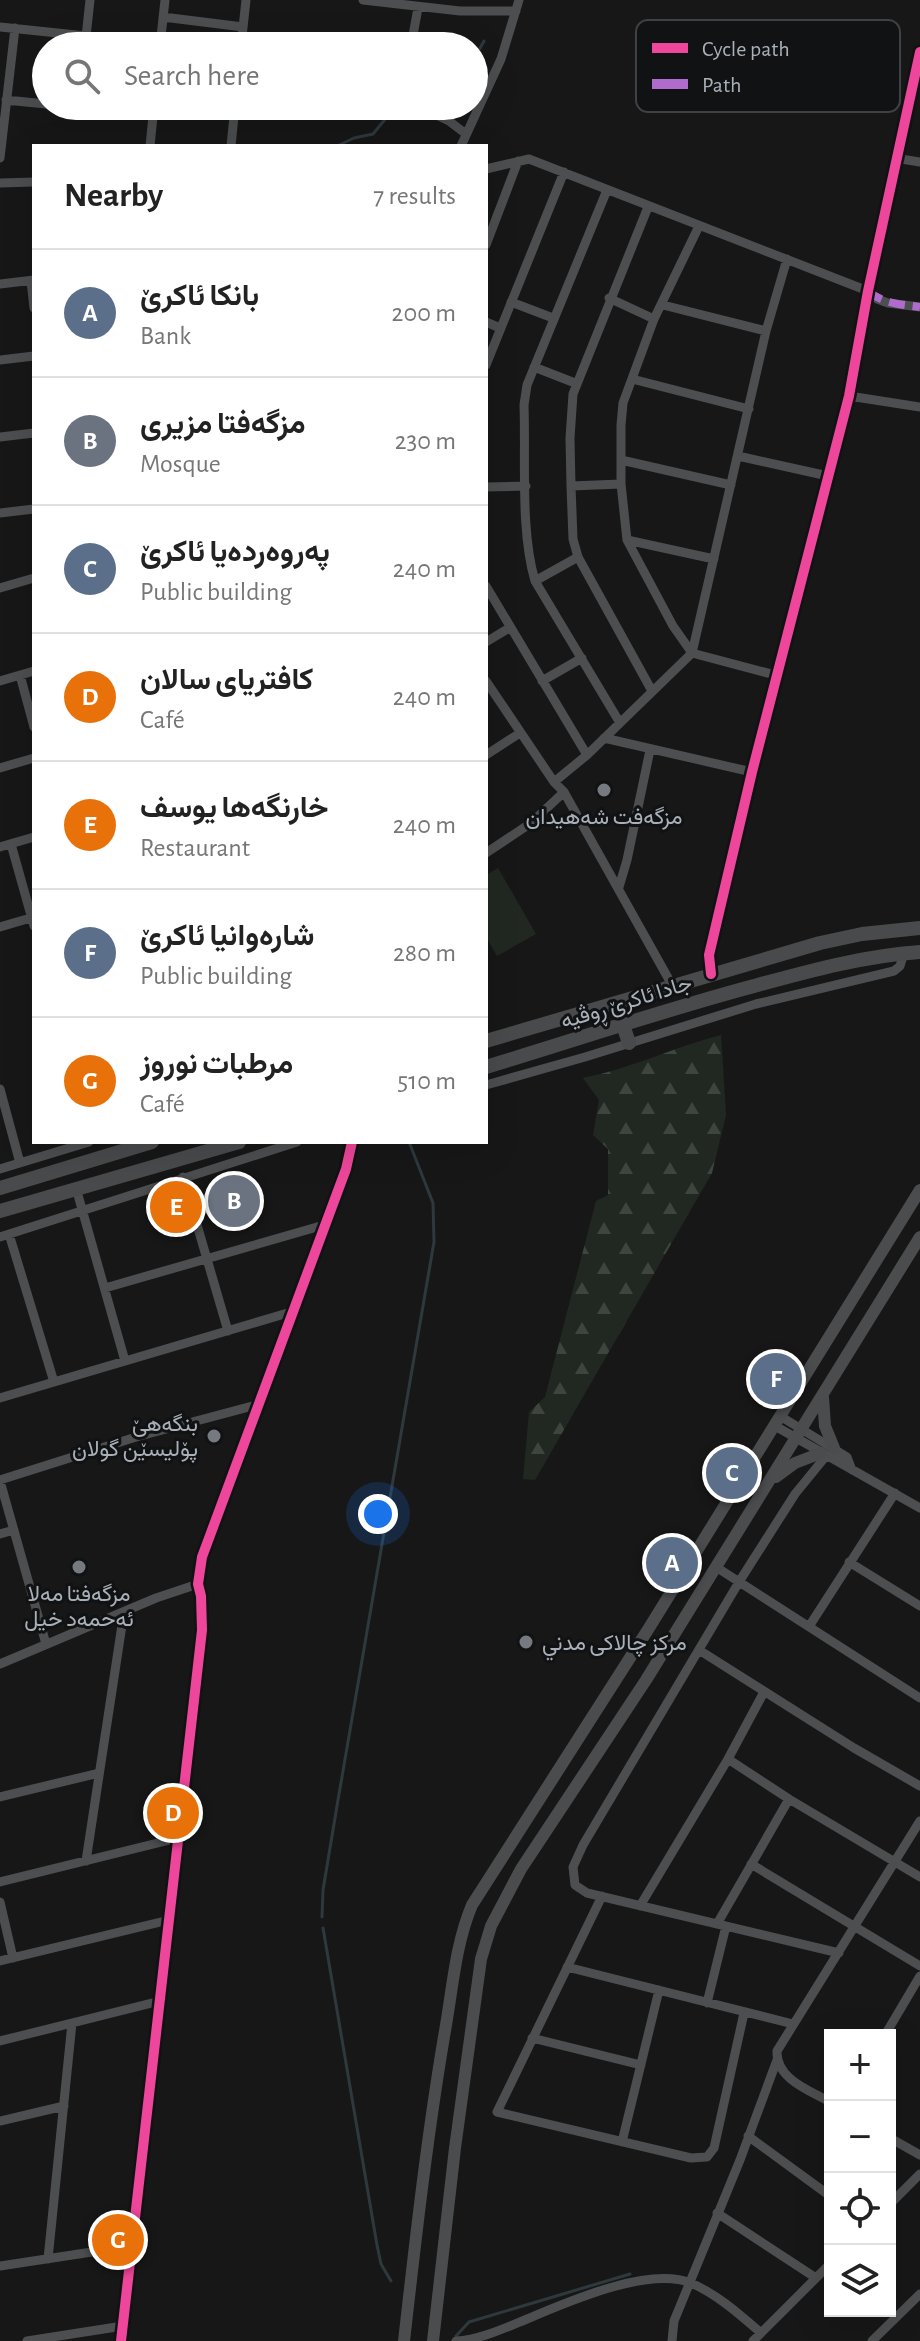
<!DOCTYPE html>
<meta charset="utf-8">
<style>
:root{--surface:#fff;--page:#f2f2f2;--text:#222;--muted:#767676;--line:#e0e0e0;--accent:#b45309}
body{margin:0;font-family:"Alegreya Sans",Vazirmatn,sans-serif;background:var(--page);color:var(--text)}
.controls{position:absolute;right:24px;bottom:24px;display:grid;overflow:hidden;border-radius:0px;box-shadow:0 8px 32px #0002}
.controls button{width:72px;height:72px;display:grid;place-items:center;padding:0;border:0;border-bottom:2px solid var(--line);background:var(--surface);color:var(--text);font:40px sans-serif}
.you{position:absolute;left:378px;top:1514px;width:28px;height:28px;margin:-20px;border:6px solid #fff;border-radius:50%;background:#1a73e8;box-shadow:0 0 0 12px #1a73e833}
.badge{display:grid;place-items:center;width:52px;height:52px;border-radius:50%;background:var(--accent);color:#fff;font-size:26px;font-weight:700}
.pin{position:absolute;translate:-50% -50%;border:4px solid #fff;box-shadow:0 2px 8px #0006}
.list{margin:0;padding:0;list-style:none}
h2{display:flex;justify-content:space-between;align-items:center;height:104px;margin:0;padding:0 32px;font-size:34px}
h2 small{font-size:26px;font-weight:400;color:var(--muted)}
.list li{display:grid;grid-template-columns:52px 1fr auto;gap:24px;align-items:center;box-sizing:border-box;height:128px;padding:0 32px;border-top:2px solid var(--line)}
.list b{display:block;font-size:30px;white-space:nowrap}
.list p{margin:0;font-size:26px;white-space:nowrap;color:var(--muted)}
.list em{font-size:26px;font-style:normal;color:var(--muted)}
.icon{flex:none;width:44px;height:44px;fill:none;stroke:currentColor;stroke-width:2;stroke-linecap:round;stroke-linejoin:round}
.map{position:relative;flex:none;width:920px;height:2341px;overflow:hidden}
.search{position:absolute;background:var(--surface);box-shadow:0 8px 32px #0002;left:32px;top:32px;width:456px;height:88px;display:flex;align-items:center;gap:20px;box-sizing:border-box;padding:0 28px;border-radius:44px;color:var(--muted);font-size:30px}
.panel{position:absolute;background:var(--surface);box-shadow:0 8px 32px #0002;left:32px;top:144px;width:456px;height:1000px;border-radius:0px}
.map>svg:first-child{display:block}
.forest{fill:url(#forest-firs)}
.park{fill:#212821}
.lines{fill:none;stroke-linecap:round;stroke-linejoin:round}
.stream{stroke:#2e393d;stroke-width:3}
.minor{stroke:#4c4e50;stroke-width:9}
.secondary{stroke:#4b4c4e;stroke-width:12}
.trunk{stroke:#494a4c;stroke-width:14}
.quiet{stroke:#b06ccc;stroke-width:8;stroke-dasharray:16 8;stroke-linecap:butt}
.cycleway-casing{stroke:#111213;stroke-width:15}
.cycleway{stroke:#ed469a;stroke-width:10}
.poi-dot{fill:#767a80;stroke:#111213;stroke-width:3}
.labels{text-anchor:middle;stroke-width:6;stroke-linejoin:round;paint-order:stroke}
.poi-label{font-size:22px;fill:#a9b0b8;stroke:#111213}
.street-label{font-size:22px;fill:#a9b0b8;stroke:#111213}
.key{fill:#111213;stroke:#3f4145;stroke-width:2}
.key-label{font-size:22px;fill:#a9b0b8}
</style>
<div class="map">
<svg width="920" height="2341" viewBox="0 0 920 2341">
<defs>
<pattern id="forest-firs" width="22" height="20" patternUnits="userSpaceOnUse" patternTransform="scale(2)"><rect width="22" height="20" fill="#212821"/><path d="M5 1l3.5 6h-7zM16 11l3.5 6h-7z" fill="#3e453f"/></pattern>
</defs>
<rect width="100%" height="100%" fill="#171717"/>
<path class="forest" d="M721 1035 726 1115 712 1173 535 1480 523 1479 529 1412 545 1397 596 1201 608 1195V1149L593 1135 599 1100 583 1078C630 1069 674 1047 721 1035Z"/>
<path class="park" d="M498 868 536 934 497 956 486 937V875Z"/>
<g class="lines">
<path class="stream" d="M474 59 484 41
M337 146 354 138 373 134 396 106
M322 1917 323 1890 338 1800 434 1242 433 1203 409 1142
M323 1928 377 2245 381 2264 391 2281
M456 2336 469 2322 630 2274"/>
<path class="minor" d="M363 0 460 11H516
M163 17 243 27
M0 27 86 36
M85 46 90 0
M160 46 165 0
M241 46 246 0
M411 46 418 8
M6 100 46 104
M65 106 153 115
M417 106 449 121 466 134
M150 146 154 106
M231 146 235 106
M461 146 501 59 519 0
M0 158 15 28
M895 158 920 162
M486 169 529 159 868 291 877 299 888 303 920 307
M0 183 34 182
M607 190 527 385 524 405C526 459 520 530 535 581L620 723
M648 207 573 394 570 438 571 486 573 539 578 557 652 691
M699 226 654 319 623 403 621 425V484L627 540 673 626 692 653 779 676
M486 245 518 161
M31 281 34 308
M0 284 34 280
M609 298 654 319
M511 302 553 318
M663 305 766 331
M486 322 500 328
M0 360 34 356
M486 365 564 172
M534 367 575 383
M632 379 749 409
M849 396 920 407
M0 437 34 433
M738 456 828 476
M621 460 731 485
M571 486 621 484
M486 487 526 486
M0 513 34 509
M627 540 714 559
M535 581 578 557
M486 586 587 755
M0 588 34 578
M486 642 509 628
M20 675 34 727
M0 681 34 671
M486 681 554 782 564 792 672 985
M542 681 582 658
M604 738 752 772
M486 755 520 733
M0 768 34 758
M554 782 587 755 692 653 766 331 787 259
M11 844 34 926
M0 847 34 837
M486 853 531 823 564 792
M619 887 627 860 650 750
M0 927 34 917
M711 974 709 955 752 772 849 396 868 291 920 52
M486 1085 585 1057 756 1004 894 971 900 966 904 953
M0 1089 20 1163
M0 1169 89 1142
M183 1177 228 1331
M76 1188 125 1361
M9 1234 54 1382
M0 1237 297 1142
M105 1288 324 1225
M0 1398 291 1312
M780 1416 847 1457 852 1470
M775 1426 920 1508
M826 1456 795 1494 739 1582 583 1845 573 1867 575 1885 587 1893 839 1953
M0 1480 136 1437 256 1405
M0 1481 46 1644
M0 1534 14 1530
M849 1562 920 1606
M716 1567 920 1698
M810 1625 895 1493
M699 1650 854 1748 920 1786
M0 1664 156 1598 198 1584
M728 1759 789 1799 920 1877
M0 1797 99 1773
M86 1861 124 1612
M751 1864 920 1966
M0 1882 178 1838
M602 1896 497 2112 691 2158 707 2157 714 2148 744 2013
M0 1902 13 1958
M640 1906 728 1759 764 1692
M717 1924 789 1799
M0 1961 169 1920
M567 1967 793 2024
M707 2003 726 1926
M885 2035 920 1976
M532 2038 641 2065
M0 2041 160 2001
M830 2102C809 2090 776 2079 777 2051L920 1821
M0 2121 64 2106
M748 2136 830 2196
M890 2138 920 2155
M622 2142 659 1990
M890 2204 920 2174
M717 2213 816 2278
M48 2259 72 2023
M0 2266 131 2246
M27 2341 123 2326
M121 2341 202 1630 201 1596 198 1584 202 1557 346 1169 352 1142
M456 2341C479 2340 505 2328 527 2319 568 2302 648 2266 691 2283 718 2295 739 2314 761 2333
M672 2341 674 2321 740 2160 777 2060
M753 2341 830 2264
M872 2341 920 2294"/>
<path class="secondary" d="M823 1397 825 1426 834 1448
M776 1477 795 1463 821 1453
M404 2341C416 2235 428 2129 446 2025 453 1984 456 1943 472 1905L649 1628 920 1190
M433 2341 455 2148 481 1959 491 1926 521 1869 646 1680 920 1237"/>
<path class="trunk" d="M623 1025 629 1043
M486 1041 820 943 862 934 920 928
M486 1067C575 1040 664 1010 754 986 809 971 863 956 920 952
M0 1188 152 1142
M0 1211 239 1142"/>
<path class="quiet" d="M868 291C883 304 900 304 920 307"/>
<g class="cycleway-casing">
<path id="cycleway" d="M711 974 709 955 752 772 849 396 868 291 920 52
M121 2341 202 1630 201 1596 198 1584 202 1557 346 1169 352 1142"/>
</g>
<use href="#cycleway" class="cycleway"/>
</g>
<g class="poi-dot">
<circle cx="604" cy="790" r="8"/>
<circle cx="214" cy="1436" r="8"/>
<circle cx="79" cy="1567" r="8"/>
<circle cx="526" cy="1642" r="8"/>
</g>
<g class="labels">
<g class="poi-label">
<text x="604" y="824">مزگەفت شه‌هيدان</text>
<text x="198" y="1431" text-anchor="end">بنگە‌ھێ<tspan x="198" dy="25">پۆلیسێن گولان</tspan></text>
<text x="79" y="1601">مزگەفتا مەلا<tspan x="79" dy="25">ئەحمەد خیل</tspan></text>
<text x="542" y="1650" text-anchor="start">مركز چالاکى مدني</text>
</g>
<g class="street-label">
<text transform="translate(626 1001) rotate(-17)" y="8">جادا ئاکرێ ڕوڤیە</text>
</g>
</g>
<rect x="636" y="20" width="264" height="92" rx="12" class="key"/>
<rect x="652" y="43" width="36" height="10" fill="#ed469a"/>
<rect x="652" y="79" width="36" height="10" fill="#b06ccc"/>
<g class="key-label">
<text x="702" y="56">Cycle path</text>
<text x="702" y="92">Path</text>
</g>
</svg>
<div class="controls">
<button>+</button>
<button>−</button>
<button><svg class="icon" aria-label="locate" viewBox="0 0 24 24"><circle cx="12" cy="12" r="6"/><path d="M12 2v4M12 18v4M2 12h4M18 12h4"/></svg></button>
<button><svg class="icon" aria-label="layers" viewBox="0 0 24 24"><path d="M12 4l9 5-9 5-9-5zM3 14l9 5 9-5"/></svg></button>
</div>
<div class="you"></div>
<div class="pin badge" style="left:672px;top:1563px;background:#5c6f8a">A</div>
<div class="pin badge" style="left:234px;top:1201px;background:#6b7280">B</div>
<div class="pin badge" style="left:732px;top:1473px;background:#5c6f8a">C</div>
<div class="pin badge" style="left:173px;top:1813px;background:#e8710a">D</div>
<div class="pin badge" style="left:176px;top:1207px;background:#e8710a">E</div>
<div class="pin badge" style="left:776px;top:1379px;background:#5c6f8a">F</div>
<div class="pin badge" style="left:118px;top:2240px;background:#e8710a">G</div>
<div class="search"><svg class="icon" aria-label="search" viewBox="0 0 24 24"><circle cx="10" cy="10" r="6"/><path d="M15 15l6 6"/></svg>Search here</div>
<section class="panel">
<h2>Nearby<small>7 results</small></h2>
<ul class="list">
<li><span class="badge" style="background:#5c6f8a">A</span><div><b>بانکا ئاکرێ</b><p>Bank</p></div><em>200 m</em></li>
<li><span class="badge" style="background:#6b7280">B</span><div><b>مزگەفتا مزیری</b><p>Mosque</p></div><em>230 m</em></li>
<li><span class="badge" style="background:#5c6f8a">C</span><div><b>پەروەردەیا ئاكرێ</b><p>Public building</p></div><em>240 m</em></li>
<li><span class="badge" style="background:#e8710a">D</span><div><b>کافتریای سالان</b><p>Café</p></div><em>240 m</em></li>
<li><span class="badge" style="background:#e8710a">E</span><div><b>خارنگەها یوسف</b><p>Restaurant</p></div><em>240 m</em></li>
<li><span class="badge" style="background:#5c6f8a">F</span><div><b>شارەوانیا ئاکرێ</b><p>Public building</p></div><em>280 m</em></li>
<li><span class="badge" style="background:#e8710a">G</span><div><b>مرطبات نوروز</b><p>Café</p></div><em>510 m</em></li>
</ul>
</section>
</div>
